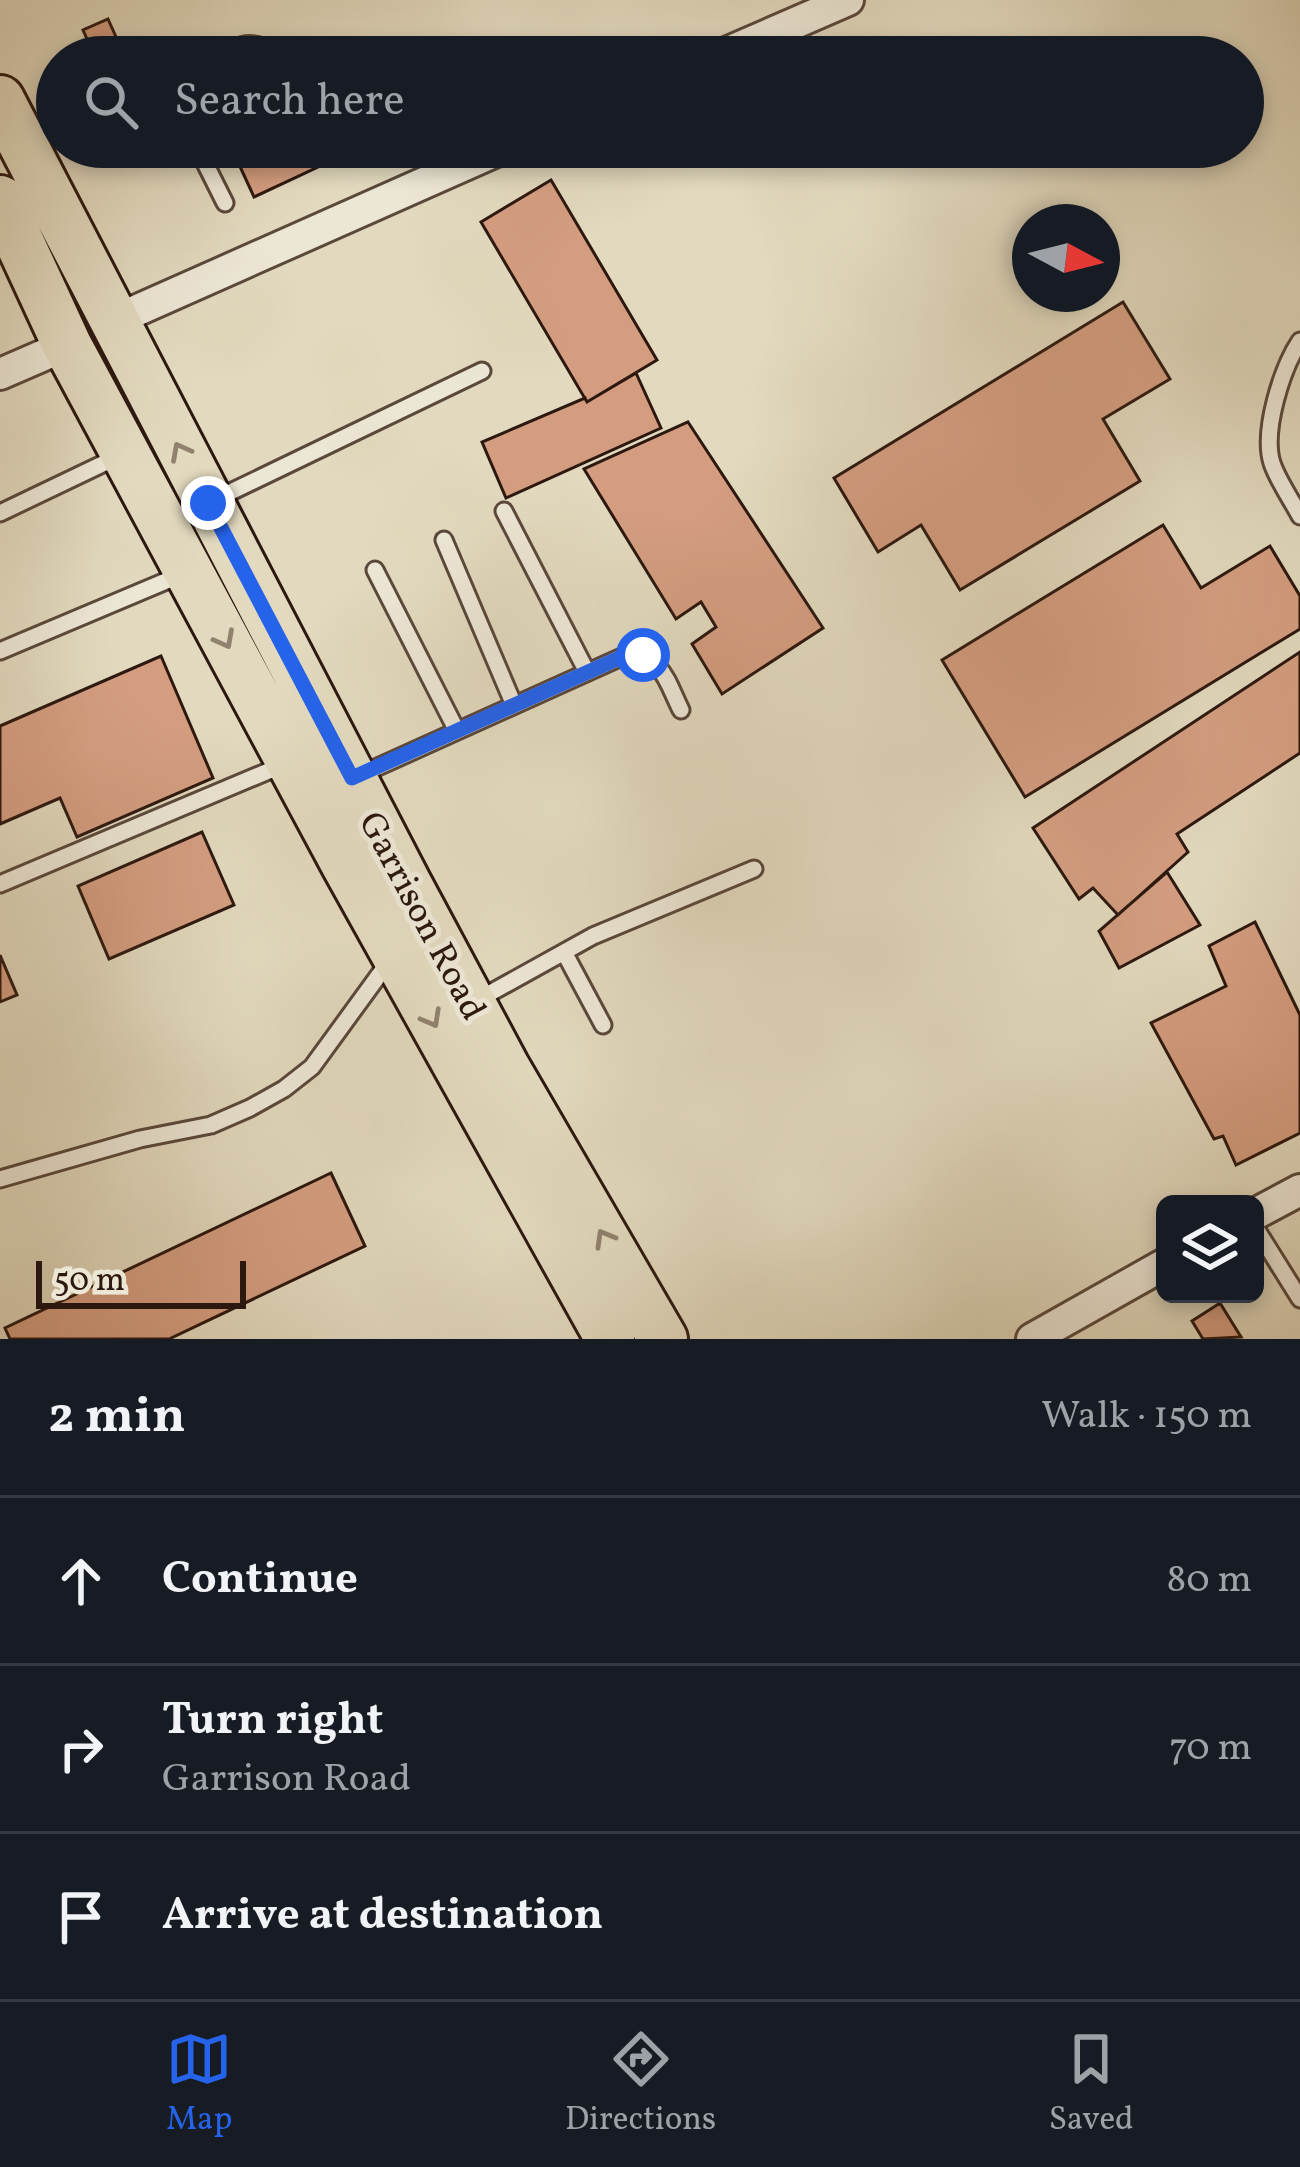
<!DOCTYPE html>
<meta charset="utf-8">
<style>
:root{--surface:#171b24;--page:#242831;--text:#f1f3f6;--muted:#9ea1a6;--line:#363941;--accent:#2563eb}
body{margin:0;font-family:Vollkorn,serif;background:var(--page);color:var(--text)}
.controls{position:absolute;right:36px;bottom:36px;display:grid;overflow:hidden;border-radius:18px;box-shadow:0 6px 18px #0003}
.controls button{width:108px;height:108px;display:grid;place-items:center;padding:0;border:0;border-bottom:3px solid var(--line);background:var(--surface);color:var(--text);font:60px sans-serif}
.compass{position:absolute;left:1012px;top:204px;width:108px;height:108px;border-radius:50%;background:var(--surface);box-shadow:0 6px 18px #0003;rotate:97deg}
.scale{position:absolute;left:36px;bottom:30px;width:210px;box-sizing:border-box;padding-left:12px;border:6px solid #2c180f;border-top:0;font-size:33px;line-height:42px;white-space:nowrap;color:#2c180f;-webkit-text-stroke:9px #ece6d5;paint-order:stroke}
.stop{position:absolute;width:36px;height:36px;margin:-27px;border:9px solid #2563eb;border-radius:50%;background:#fff}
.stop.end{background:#2563eb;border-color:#fff;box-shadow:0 3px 12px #0008}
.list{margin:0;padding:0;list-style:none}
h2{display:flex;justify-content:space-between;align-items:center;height:156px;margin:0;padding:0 48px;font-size:51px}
h2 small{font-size:39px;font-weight:400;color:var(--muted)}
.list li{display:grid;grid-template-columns:78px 1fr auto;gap:36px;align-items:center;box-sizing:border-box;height:168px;padding:0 48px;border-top:3px solid var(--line)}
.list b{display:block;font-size:45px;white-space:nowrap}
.list p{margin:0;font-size:39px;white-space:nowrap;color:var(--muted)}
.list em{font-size:39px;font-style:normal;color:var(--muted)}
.icon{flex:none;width:66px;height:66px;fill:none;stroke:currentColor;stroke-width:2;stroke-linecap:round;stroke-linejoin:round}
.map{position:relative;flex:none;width:1300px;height:1339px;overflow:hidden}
.search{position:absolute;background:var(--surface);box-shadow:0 6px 18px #0003;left:36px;right:36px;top:36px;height:132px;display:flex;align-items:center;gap:30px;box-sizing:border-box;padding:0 42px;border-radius:66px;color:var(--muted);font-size:45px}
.sheet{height:660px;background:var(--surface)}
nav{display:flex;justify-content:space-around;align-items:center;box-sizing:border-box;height:168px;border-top:3px solid var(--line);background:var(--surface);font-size:33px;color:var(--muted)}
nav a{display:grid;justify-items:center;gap:6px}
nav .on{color:var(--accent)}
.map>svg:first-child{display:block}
.building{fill:#d49d80;stroke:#2c180f;stroke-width:3}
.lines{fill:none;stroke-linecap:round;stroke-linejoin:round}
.lane-casing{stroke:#5a483b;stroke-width:21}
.street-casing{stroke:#5a483b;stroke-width:36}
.primary-casing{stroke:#2c180f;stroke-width:54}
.lane{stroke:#ece6d5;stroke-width:15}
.street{stroke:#ece6d5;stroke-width:30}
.primary{stroke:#e2d9be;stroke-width:48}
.oneway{stroke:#90826f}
.route{stroke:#2563eb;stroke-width:15}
.labels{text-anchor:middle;stroke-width:10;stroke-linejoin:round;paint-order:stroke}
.street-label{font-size:36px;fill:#2c180f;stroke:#ece6d5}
</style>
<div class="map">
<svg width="1300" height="1339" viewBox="0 0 1300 1339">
<rect width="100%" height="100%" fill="#e2d9be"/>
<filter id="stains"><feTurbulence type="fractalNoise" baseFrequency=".00167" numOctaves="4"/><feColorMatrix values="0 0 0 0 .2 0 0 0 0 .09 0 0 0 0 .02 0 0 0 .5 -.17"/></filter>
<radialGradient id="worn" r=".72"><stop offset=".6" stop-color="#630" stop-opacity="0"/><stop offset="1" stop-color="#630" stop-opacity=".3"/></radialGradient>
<path class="building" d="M108 19 125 57H95L83 30Z
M231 147H330L335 159 254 197Z
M551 180 657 360 587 402 481 222Z
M1123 302 1170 379 1103 419 1140 481 960 590 921 525 878 552 834 478Z
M636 373 661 428 506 498 482 442 585 398 587 402Z
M688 422 823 628 722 694 692 644 716 627 701 602 676 619 584 469Z
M1163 525 1201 588 1270 546 1300 596V629L1025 797 942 660Z
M1300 652V753L1177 834 1188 852 1118 915 1093 888 1079 899 1033 828Z
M161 656 213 778 77 837 60 798 0 824V726Z
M202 832 234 905 109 959 78 886Z
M1167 872 1200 925 1119 968 1099 931Z
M1255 922 1300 1015V1133L1236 1165 1223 1136 1214 1139 1151 1023 1226 986 1209 946Z
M0 955 17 995 0 1002Z
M331 1173 365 1246 169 1339H10L5 1328Z
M1220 1303 1241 1337 1203 1339 1192 1321Z"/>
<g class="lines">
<g class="lane-casing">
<path id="lane" d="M218 57C233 49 245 40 262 47L266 57
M197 147 225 203
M1300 341C1282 368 1262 431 1272 463 1278 481 1291 499 1300 516
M214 500 482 371
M504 511 587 672
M0 513 117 457
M444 540 514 705
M375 570 457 731
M0 651 185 573
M360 775 626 655C662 654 667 682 681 710
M0 884 285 764
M564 952 603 1025
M474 1002 593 936 754 869
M0 1179 140 1139 211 1125 250 1108 284 1089 312 1067 390 960
M1255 1227 1300 1299"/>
</g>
<g class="street-casing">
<path id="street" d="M717 57 848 0
M113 321 505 147
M0 374 67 345
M1255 1214 1300 1190
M1032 1339 1165 1264"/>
</g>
<g class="primary-casing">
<path id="primary" d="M0 100 406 882 505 1067 663 1339
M0 200 67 345 125 453 346 865 610 1339"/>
</g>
<use href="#lane" class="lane"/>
<use href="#street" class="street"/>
<use href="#primary" class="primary"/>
</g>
<defs><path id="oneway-chevron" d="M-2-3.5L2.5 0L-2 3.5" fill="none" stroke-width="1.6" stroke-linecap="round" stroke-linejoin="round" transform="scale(3)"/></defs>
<g class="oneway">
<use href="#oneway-chevron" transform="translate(180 451) rotate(-118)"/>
<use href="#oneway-chevron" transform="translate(225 640) rotate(62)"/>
<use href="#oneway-chevron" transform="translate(432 1019) rotate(61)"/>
<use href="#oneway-chevron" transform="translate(604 1238) rotate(-120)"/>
</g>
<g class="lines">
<path class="route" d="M208 503 352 778 626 655H643"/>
</g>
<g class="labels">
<g class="street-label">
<text transform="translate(424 915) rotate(62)" y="13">Garrison Road</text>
</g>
</g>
<rect width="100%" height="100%" filter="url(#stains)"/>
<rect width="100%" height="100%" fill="url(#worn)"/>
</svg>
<div class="controls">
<button><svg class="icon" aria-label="layers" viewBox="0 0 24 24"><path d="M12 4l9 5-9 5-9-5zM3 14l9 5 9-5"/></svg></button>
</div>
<svg class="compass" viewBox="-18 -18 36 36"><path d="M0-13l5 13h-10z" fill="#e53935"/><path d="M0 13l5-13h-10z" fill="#9ea1a6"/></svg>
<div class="scale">50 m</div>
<div class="stop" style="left:643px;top:655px"></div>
<div class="stop end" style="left:208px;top:503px"></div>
<div class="search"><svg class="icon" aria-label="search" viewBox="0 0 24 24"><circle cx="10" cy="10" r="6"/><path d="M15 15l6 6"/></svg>Search here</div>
</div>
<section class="sheet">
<h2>2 min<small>Walk · 150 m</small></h2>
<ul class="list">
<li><svg class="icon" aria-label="ahead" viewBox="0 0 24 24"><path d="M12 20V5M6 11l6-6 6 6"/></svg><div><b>Continue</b></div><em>80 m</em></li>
<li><svg class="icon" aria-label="right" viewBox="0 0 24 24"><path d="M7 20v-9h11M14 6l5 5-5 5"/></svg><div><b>Turn right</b><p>Garrison Road</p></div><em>70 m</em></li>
<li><svg class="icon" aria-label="arrive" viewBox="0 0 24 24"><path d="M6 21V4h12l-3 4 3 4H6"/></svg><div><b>Arrive at destination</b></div></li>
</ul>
</section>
<nav>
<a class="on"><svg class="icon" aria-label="map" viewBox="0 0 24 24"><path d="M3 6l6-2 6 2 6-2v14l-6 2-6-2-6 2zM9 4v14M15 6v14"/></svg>Map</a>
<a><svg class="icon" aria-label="directions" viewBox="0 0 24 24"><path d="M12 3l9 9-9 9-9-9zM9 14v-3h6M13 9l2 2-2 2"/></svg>Directions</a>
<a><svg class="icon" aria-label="saved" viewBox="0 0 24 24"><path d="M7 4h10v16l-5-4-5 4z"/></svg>Saved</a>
</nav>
